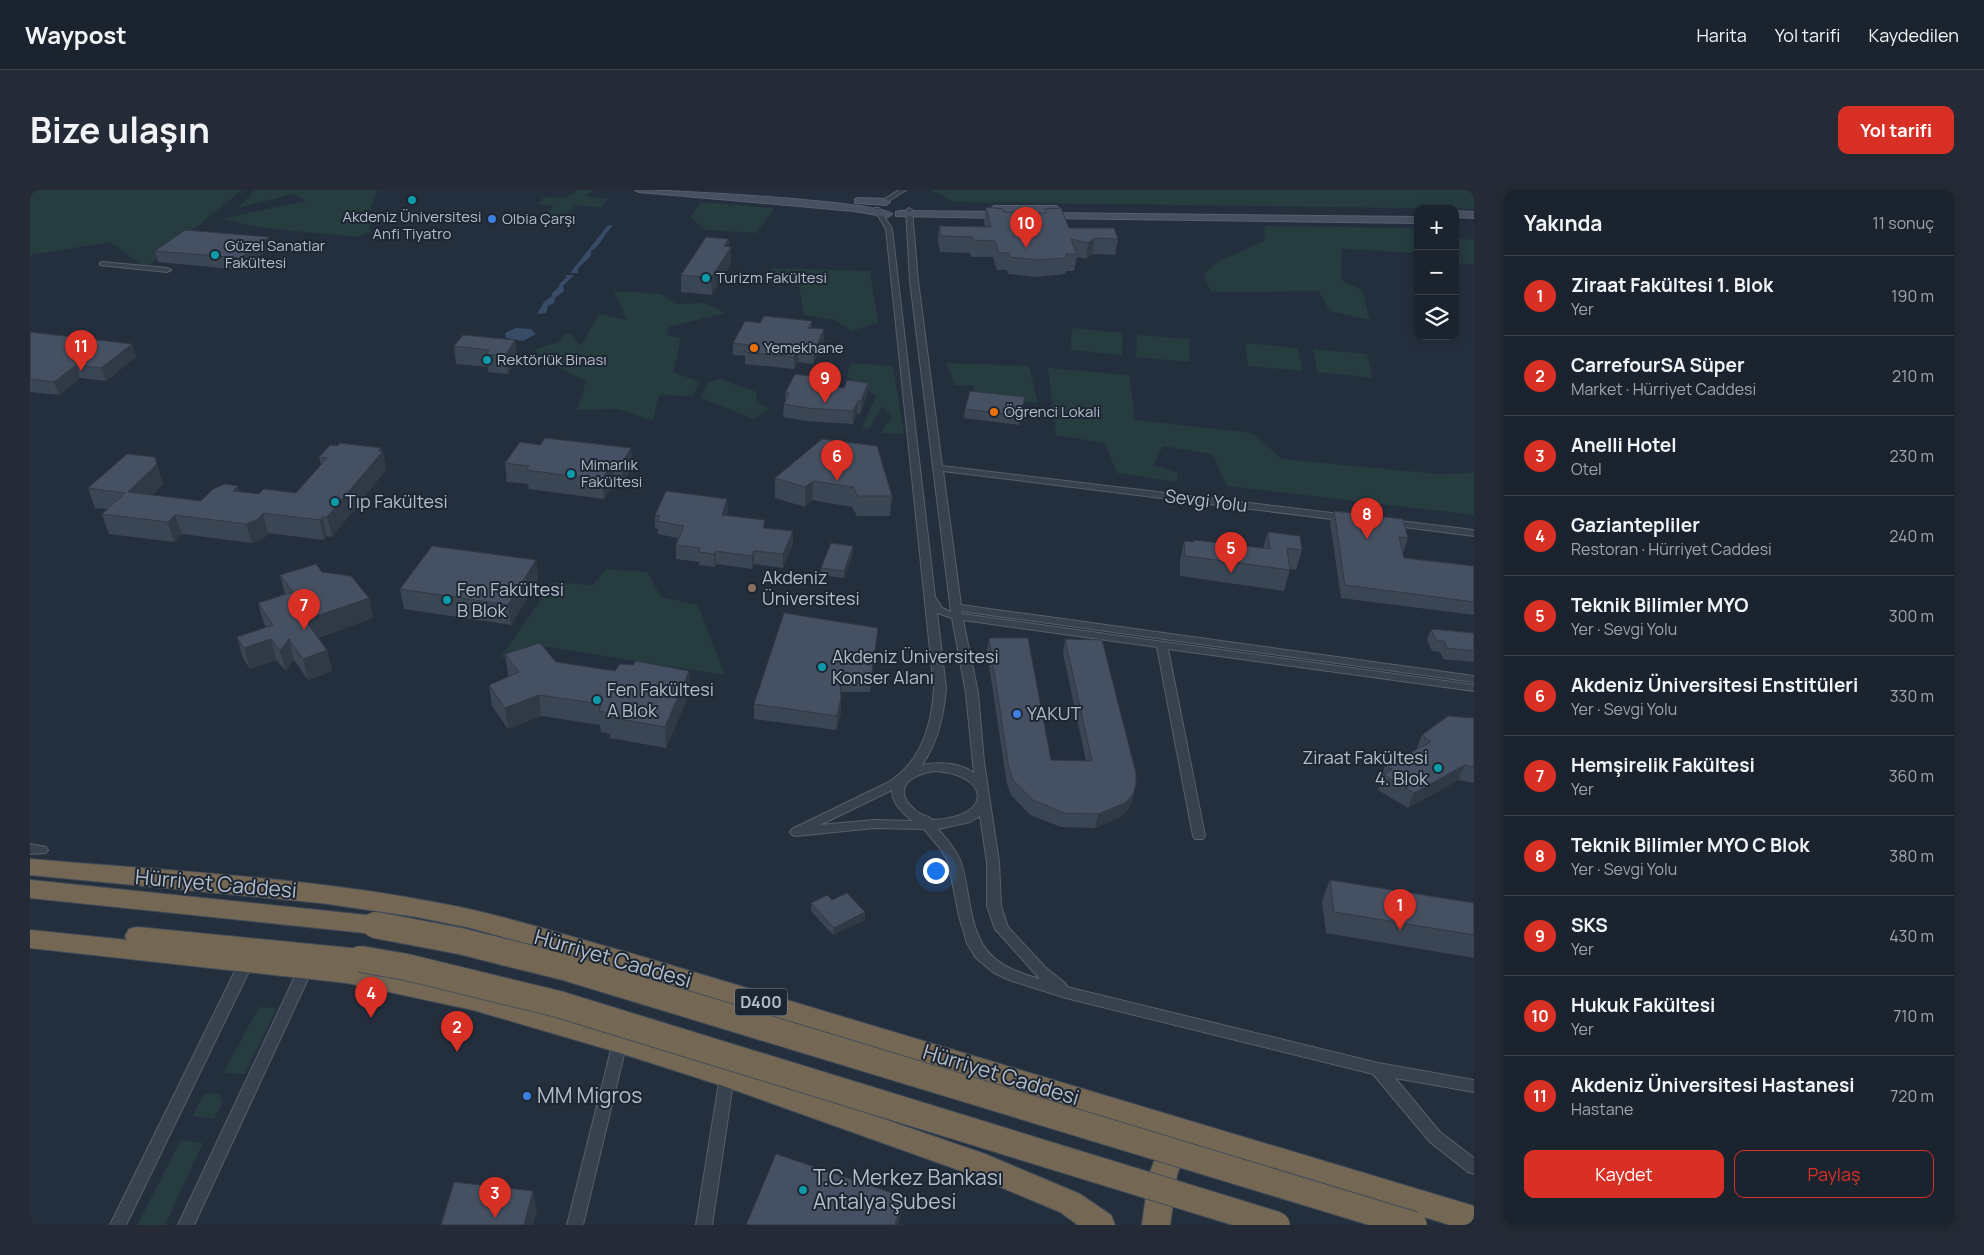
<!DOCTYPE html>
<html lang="tr">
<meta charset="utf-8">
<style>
:root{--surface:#1b232e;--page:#242b36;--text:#f1f3f6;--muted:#a0a4aa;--line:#39404a;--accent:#d93025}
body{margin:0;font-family:Manrope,sans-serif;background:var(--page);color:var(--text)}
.controls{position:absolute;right:15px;top:15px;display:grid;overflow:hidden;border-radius:10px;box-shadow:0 2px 12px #0003}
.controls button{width:45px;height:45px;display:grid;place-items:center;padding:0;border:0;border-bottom:1px solid var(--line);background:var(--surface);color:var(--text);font:25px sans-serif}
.you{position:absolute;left:905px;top:680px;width:18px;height:18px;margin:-12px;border:4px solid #fff;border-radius:50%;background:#1a73e8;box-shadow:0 0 0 8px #1a73e833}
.badge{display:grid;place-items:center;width:32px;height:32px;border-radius:50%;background:var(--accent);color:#fff;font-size:16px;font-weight:700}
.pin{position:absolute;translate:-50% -41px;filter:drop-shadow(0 1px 2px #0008)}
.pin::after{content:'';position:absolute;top:26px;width:18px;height:15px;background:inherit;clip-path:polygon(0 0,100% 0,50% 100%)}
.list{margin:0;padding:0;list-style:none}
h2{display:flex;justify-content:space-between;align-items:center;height:65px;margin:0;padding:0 20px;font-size:21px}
h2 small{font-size:16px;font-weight:400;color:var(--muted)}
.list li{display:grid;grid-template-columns:32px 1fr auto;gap:15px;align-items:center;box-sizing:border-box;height:80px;padding:0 20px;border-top:1px solid var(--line)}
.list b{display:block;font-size:19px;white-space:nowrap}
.list p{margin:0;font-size:16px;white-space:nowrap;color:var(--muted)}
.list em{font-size:16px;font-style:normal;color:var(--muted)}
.actions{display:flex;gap:10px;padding:15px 20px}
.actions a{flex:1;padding:11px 0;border:1px solid var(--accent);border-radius:10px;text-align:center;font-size:18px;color:var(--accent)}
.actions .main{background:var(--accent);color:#fff}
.icon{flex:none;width:28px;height:28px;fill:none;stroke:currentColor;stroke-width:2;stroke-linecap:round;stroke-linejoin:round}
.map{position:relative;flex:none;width:1444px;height:1035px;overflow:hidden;border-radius:10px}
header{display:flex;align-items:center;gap:30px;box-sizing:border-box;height:70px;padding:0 25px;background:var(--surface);border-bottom:1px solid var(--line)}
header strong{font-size:24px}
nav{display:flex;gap:28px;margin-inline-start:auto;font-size:18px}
.intro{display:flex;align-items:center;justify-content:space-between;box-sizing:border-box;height:120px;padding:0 30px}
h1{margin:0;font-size:35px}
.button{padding:12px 22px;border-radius:10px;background:var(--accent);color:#fff;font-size:18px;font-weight:700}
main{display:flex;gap:30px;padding:0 30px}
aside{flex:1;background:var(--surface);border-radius:10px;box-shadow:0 2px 12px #0003}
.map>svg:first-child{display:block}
.green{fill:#263c3f}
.water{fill:#394c67}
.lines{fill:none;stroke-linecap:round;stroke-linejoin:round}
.street-casing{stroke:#565f6c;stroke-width:2}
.secondary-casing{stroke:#565f6c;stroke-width:2}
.highway-casing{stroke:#434c59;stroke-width:2}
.street{fill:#38414e;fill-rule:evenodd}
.secondary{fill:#465061;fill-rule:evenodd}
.highway{fill:#746855;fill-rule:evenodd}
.highway-bridge-casing{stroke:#434c59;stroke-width:28;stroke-linecap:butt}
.highway-bridge{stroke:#746855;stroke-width:26}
.wall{fill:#3b4654}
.shaded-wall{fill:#303945}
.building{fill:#455162;stroke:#303945}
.culture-dot{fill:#0f9aa8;stroke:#1d2633;stroke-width:2}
.shop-dot{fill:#3f7fe0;stroke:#1d2633;stroke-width:2}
.food-dot{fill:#e8710a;stroke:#1d2633;stroke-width:2}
.education-dot{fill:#8d6e63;stroke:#1d2633;stroke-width:2}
.labels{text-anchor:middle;stroke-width:4;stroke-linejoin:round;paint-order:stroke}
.far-poi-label{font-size:15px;fill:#b4bcc9;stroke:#1d2633;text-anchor:start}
.shield{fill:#1d2633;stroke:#878f9c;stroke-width:1}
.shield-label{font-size:16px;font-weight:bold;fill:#b4bcc9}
.street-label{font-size:18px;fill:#b4bcc9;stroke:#1d2633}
.poi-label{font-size:18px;fill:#b4bcc9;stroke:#1d2633;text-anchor:start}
.near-street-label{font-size:21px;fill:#b4bcc9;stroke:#1d2633}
.near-poi-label{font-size:21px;fill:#b4bcc9;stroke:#1d2633;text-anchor:start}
</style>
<header>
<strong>Waypost</strong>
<nav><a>Harita</a><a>Yol tarifi</a><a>Kaydedilen</a></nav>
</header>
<div class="intro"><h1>Bize ulaşın</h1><a class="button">Yol tarifi</a></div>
<main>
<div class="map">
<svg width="1444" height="1035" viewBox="0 0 1444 1035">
<rect width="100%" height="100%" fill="#242f3e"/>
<path class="green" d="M0 0H212L116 78 80 52 0 65Z
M225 0H347L338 26 341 41 328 47 233 38 191 29 276 11 264 4 208 18Z
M548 0H563L556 6 578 9 571 18 546 15 531 30 511 31 523 16 508 14 514 7 535 8Z
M900 0H1444V19L925 12Z
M671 12 744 18 727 43 675 40 660 27Z
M1235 36 1381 38 1388 41V63L1312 59 1311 90 1332 100 1340 130 1300 121 1288 101 1181 102 1173 84 1189 71 1234 51Z
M1425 48 1444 50V74L1425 73Z
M742 78 840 81 848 133 822 141 805 130 774 125 769 96 740 92Z
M584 101 631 104 646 114 674 113 696 123 639 137 637 145 651 148 643 182 670 192 662 206 629 205 623 231 588 219 547 220 556 192 511 168 505 159 529 152 533 145 540 143 551 156 569 124 597 130Z
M1042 138 1093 143 1092 165 1040 160Z
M1107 145 1159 149 1160 172 1106 167Z
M1215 153 1268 158 1272 181 1218 176Z
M1283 159 1337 164 1343 188 1287 182Z
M820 173 863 176 874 244 850 243 862 227 852 217 839 239 832 238 846 206 817 187Z
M916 173 999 176 1008 213 943 206 944 196 925 195Z
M1018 178 1099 185 1105 230 1222 243 1252 269 1409 284 1444 283V325L1197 296 1182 264 1133 256 1123 275 1148 283 1147 292 1087 283 1075 253 1026 245Z
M690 189 727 202 726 212 739 219 724 229 671 208 678 192Z
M576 379 617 382 631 407 668 415 695 485 518 457 470 468 523 392 563 395Z
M229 817 247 818 215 884 193 883Z
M180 903 190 905 193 912 184 929 163 926 173 905Z
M151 950 173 953 135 1035H107Z"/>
<path class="water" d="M578 35 583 36C574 43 571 56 561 61V66L548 78V83H540Z
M535 85H544L533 96 534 101 525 108 524 113 518 116 516 123 507 124 514 112 522 106V103L528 98 530 93 537 87Z
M486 138 501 139 506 144 493 151 476 148 475 143Z"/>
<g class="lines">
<g class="street-casing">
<path id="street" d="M869 0H876L854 14H850V12Z
M845 18H849L862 39 905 407 912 418 921 422 880 91 876 20 879 18 882 20 888 91 912 276 1318 325 1323 328 1318 331 913 281 931 415 1444 486V492L931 421 932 424 1444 495V501L1138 459 1175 646 1173 649H1165L1163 646 1127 457 933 430 948 503 954 572 969 672 971 716 978 737 1015 777 1035 793 1037 797 1348 873 1444 890V902L1365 888 1410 942 1444 968V984L1438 982 1400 952 1343 884 1036 808 982 791 964 783 946 768 937 753 929 726 918 671 909 657 894 639 844 638 766 646 762 645 760 642 762 639 857 593C891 573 902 535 904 498L856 39 844 19ZM907 423 922 428 936 503 944 583C929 572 909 572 892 575 908 552 914 525 916 498ZM904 581C960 584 965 627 903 630 899 626 891 625 886 621 860 599 880 585 904 581ZM862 600C861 612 874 625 883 631L844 630 790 635ZM950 626 957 672V716L965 739 1010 789C961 775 948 761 939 711 937 698 935 683 930 670 925 658 916 648 908 639L940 632Z
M72 72 137 78 141 80 137 82 70 75V73Z
M1361 330 1444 340V346L1358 335V331Z
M0 654 16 657 18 660 16 663 0 664Z
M217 766 222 767 224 771 96 1035H80L210 771 212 767Z
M276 773 281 774 283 778 164 1035H148L269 778 271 774Z
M590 846 595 848 597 852 553 1035H537L583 852 585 848Z
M697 880 702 882 704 886 682 1035H666L690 886 692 882Z"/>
</g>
<g class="secondary-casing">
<path id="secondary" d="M605 0C638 0 846 11 862 24L858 27 824 21 609 2Z
M828 8 856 9 860 12 856 15 825 13V9Z
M1026 16 1030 19 1029 21 964 22 960 19 964 16Z
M869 21 975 22 979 25 975 28 866 26V22Z
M1425 21 1444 22V28L1425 27Z
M1012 23 1388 27V33L1015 28 1012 27Z"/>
</g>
<g class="highway-casing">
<path id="highway" d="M0 669C138 681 278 687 414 714 477 726 538 746 600 763L1444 1016V1035H1420L1158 954 1147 985 1140 1035H1112L1119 985 1133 947 600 783 441 738 387 727 291 713 0 685Z
M0 690 345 726 353 729 357 735 353 741 345 744 0 708Z
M107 737 330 759 339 762 342 769 339 776 335 777 443 800 590 841 697 875 955 964 1050 1004 1081 1025 1085 1035H1048L1030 1022 937 983 696 897 590 863 443 820 317 793 0 758V740L97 750 95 746 99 739Z"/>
</g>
<use href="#street" class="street"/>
<use href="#secondary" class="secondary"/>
<use href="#highway" class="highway"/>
<g class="highway-bridge-casing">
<path id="highway-bridge" d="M345 735 430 751 538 778 1384 1035
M330 769 376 777 528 814 1247 1035"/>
</g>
<use href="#highway-bridge" class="highway-bridge"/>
</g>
<path class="wall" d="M956 17 974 22 1015 23V19L1039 38 1088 49 1085 65 1062 64 1056 69 1047 67 1044 81H1036L1035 84 1007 87 978 84 977 80H967L963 67H941L940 63 910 62 908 52 909 36H955L954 33Z
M241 57 213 80 128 72 125 61Z
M699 57H701V73L682 105 651 102V85Z
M782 131 781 138 794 139V151L783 174 768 172 764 179 715 174V166L703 165V153L730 133Z
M0 142 102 154 106 167 76 191 50 188 29 205 0 202Z
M485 150 487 168 478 184 458 182V177L426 174 424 156Z
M786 187 785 195 814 198 838 193 837 205 830 224 827 223 823 234 776 231 753 227 754 214 755 211V203Z
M993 216 989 235 934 228 935 219Z
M792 249 862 306 860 326H827L822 317 782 310 775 317 745 308V288Z
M510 255 601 258 602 277 593 292 585 291 574 309 499 299 498 294 477 292 475 273Z
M308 256 351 258 352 261H353L356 280 302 347 297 346 294 350 238 343 234 348 222 353 152 344 144 352 79 344 72 324 77 319 65 318 58 298 127 274 133 294 122 305 171 311 210 302 229 304 266 303 291 275 289 267Z
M697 309 698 322 696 325 735 338 763 341V354L753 378 724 374 722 379 686 374 685 377 669 375V372L646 369V355L648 348 628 344V339L625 338V325Z
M1304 321 1378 348 1374 361H1372L1374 368 1444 376V425L1311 408 1300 333Z
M1238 342 1272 360 1266 380 1260 379 1254 401 1150 386V371L1154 351 1164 352V350L1233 358Z
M823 363 814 388 791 385V378Z
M506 370 508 390 481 435 374 419 370 399Z
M292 382 339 408 343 428 288 448 297 460 302 481 278 490 264 470 256 481 246 470 220 479 213 468 207 447 236 437 234 434 228 413 255 404 250 385Z
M1401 439 1444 443V472L1413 469 1410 462 1402 461 1397 450Z
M959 448 1021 570 1056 571 1033 463 1035 449 1106 594 1103 608 1099 618 1091 627 1065 638 1031 637 1000 625 981 605 977 594 957 462Z
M846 452 840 502H811V522L806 540 724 529V514Z
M475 464 585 481H659L660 502 636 558 580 548V544L571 542 570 535 511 526 478 539 462 516 459 495 479 486 478 485Z
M1444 528V593L1428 590 1378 618 1348 600 1351 592 1349 591 1355 576 1386 560 1392 545Z
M1300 690 1444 713V768L1296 743 1292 711Z
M802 710 835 730 803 745 781 721V713Z"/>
<path class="shaded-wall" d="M239 47 241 57 213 80 210 68Z
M1065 48 1062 64 1056 69 1058 53Z
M699 49V61L701 57V73L682 105 681 88 694 56Z
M794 139V151L783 174 784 162Z
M485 150 487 168 478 184 475 166Z
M102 154 106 167 76 191 71 178Z
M768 160V172L764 179V167Z
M46 175 50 188 29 205 24 192Z
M838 193 837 205 830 224 831 211Z
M995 207 993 216 989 235 990 226Z
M828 211 827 223 823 234V221Z
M351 258 352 262 353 261 356 280 302 347 297 327Z
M601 258 602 277 593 292 592 273Z
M583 272 585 291 574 309 572 290Z
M127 274 133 294 104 321 98 302Z
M783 291 782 310 775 317V297Z
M208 296 213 315 203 301Z
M697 309 698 322 692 338V325Z
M233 323 238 343 234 348 222 353 216 334Z
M145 325 152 344 144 352 138 332Z
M292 327 297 346 294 350 290 330Z
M763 341V354L753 378V364Z
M823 356V363L814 388V381Z
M686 361V374L685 377 684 364Z
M724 361V374L722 379V366Z
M506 370 508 390 481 435 478 415Z
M339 408 343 428 280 450 275 430Z
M848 438 846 452 840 502 841 488Z
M241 449 246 470 220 479 214 458Z
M259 449 264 470 256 481 250 461Z
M297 460 302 481 278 490 273 469Z
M659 481 660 502 636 558 635 537Z
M509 505 511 526 478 539 475 518Z
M811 508V522L806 540 807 526Z
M1435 575 1428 590 1378 618 1384 603Z
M1106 594 1103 608 1099 618 1091 627 1065 638 1068 624Z
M835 722V730L803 745 804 738Z
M503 1001 507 1022 503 1035H494Z
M874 1007 872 1021 868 1035H865Z"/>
<path class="building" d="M956 17 973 19 974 22 1016 23 1015 19 1031 18 1039 38H1084L1088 49 1065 48 1058 53 1041 49 1047 64H1036L1037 68 1009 70 980 67 979 63H969L965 51 943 50 942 47 911 46 909 36 961 37Z
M155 40 239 47 210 68 125 61Z
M676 47 699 49 694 56 701 57 681 88 651 85Z
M734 126 782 131 778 138 794 139 784 162 768 160 764 167 715 162 719 155 703 153 715 131 730 133Z
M0 142 102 154 71 178 46 175 24 192 0 189Z
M433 145 485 150 475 166 456 164 459 160 424 156Z
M765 184 786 187 783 195 814 198 817 190 838 193 831 211H828L823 221 777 218 754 214 759 203H755Z
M940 201 995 207 990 226 935 219Z
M515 248 601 258 592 273 583 272 572 290 496 280 499 276 475 273 490 252 510 255Z
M792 249 847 256 862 306H828L823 297 783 291 775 297 745 288Z
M310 253 351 258 348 261H353L297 327H292L290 330 233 323 228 329 216 334 145 325 138 332 72 324 95 303 58 298 97 264 125 267 127 274 98 302 171 311 183 299 195 294 208 296 203 301 229 304 234 299 266 303 297 268 289 267 300 255 308 256Z
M636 301 697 309 692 325 735 330 733 338 763 341 753 364 724 361 722 366 686 361 684 364 669 362 670 358 646 355 654 336 627 331 630 326 625 325Z
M1304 321 1373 329 1378 348 1369 347 1374 368 1444 376V412L1315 395Z
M1238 342 1270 346 1272 360 1257 358 1260 380 1155 366 1154 351 1164 352V350L1240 359Z
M801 353 823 356 814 381 791 378Z
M402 356 506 370 478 415 370 399Z
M286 374 292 382 321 386 339 408 275 430 297 460 273 469 259 449 250 461 241 449 214 458 207 447 243 435 228 413 263 402 250 385Z
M754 423 848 438 841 488H810L811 508 807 526 724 514Z
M1401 439 1444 443V461L1417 458 1414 451 1406 450Z
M959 448H998L1021 570 1062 571 1035 449 1072 450 1106 583V594L1103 604 1095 613 1068 624 1034 623 1003 610 983 590 979 579Z
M510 453 526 472 585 481 590 474 603 475 606 471 659 481 635 537 578 527 580 523 569 521 571 514 509 505 475 518 459 495 489 482 475 464Z
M1418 526 1444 528V577L1435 575 1384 603 1354 585 1362 579 1355 576 1401 552 1392 545Z
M1300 690 1444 713V745L1304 722Z
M817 703 835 722 804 738 781 713 797 705 802 710Z
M746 964 874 1007 865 1035H716Z
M424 992 503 1001 494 1035H411Z"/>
<g class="culture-dot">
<circle cx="382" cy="10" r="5"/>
<circle cx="185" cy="65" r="5"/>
<circle cx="676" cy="88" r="5"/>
<circle cx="457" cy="170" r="5"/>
<circle cx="541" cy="284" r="5"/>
<circle cx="305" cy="312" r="5"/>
<circle cx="417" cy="410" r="5"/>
<circle cx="792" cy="477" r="5"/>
<circle cx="567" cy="510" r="5"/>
<circle cx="1408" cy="578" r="5"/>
<circle cx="773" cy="1000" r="5"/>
</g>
<g class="shop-dot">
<circle cx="462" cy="29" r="5"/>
<circle cx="987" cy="524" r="5"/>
<circle cx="497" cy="906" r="5"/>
</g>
<g class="food-dot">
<circle cx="724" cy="158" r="5"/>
<circle cx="964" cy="222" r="5"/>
</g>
<circle class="education-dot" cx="722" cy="398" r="5"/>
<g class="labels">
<g class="far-poi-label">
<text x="382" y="32" text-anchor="middle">Akdeniz Üniversitesi<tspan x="382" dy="17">Anfi Tiyatro</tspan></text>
<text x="472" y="34">Olbia Çarşı</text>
<text x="195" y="61">Güzel Sanatlar<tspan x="195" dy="17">Fakültesi</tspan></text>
<text x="686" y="93">Turizm Fakültesi</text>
<text x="734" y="163">Yemekhane</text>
<text x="467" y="175">Rektörlük Binası</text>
<text x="974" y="227">Öğrenci Lokali</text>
<text x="551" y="280">Mimarlık<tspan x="551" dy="17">Fakültesi</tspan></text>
</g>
<rect class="shield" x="705" y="798.5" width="52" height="27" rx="4"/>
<g class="shield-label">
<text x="731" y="818">D400</text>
</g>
<g class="street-label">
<text transform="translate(1176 311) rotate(7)" y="6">Sevgi Yolu</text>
</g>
<g class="poi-label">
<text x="315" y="318">Tıp Fakültesi</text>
<text x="732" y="394">Akdeniz<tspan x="732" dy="21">Üniversitesi</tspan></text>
<text x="427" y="406">Fen Fakültesi<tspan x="427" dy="21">B Blok</tspan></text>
<text x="802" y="473">Akdeniz Üniversitesi<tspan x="802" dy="21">Konser Alanı</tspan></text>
<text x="577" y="506">Fen Fakültesi<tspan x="577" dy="21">A Blok</tspan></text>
<text x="997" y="530">YAKUT</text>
<text x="1398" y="574" text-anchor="end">Ziraat Fakültesi<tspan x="1398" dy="21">4. Blok</tspan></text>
</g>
<g class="near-street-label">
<text transform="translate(186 694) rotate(5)" y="7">Hürriyet Caddesi</text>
<text transform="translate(583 769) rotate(16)" y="7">Hürriyet Caddesi</text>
<text transform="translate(971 885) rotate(17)" y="7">Hürriyet Caddesi</text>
</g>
<g class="near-poi-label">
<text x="507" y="913">MM Migros</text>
<text x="783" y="995">T.C. Merkez Bankası<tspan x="783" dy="24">Antalya Şubesi</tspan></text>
</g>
</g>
</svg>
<div class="controls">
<button>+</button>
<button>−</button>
<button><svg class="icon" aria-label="layers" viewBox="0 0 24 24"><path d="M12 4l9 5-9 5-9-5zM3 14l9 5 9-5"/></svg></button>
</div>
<div class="you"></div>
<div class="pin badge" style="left:1370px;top:740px">1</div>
<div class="pin badge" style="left:427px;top:862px">2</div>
<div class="pin badge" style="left:465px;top:1028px">3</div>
<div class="pin badge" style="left:341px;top:828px">4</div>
<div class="pin badge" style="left:1201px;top:383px">5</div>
<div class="pin badge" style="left:807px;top:291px">6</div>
<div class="pin badge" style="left:274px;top:440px">7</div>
<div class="pin badge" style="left:1337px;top:349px">8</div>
<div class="pin badge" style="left:795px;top:213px">9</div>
<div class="pin badge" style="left:996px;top:58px">10</div>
<div class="pin badge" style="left:51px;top:181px">11</div>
</div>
<aside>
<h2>Yakında<small>11 sonuç</small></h2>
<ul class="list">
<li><span class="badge">1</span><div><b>Ziraat Fakültesi 1. Blok</b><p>Yer</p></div><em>190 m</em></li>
<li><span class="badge">2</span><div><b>CarrefourSA Süper</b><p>Market · Hürriyet Caddesi</p></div><em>210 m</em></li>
<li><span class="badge">3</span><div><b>Anelli Hotel</b><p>Otel</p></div><em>230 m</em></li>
<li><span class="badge">4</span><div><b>Gaziantepliler</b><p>Restoran · Hürriyet Caddesi</p></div><em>240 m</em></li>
<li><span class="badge">5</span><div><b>Teknik Bilimler MYO</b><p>Yer · Sevgi Yolu</p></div><em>300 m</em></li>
<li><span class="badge">6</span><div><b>Akdeniz Üniversitesi Enstitüleri</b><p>Yer · Sevgi Yolu</p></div><em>330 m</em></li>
<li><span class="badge">7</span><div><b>Hemşirelik Fakültesi</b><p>Yer</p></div><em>360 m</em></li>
<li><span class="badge">8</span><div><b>Teknik Bilimler MYO C Blok</b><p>Yer · Sevgi Yolu</p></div><em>380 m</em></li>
<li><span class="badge">9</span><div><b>SKS</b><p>Yer</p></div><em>430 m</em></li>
<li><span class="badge">10</span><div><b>Hukuk Fakültesi</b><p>Yer</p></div><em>710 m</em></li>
<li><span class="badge">11</span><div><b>Akdeniz Üniversitesi Hastanesi</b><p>Hastane</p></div><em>720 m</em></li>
</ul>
<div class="actions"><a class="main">Kaydet</a><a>Paylaş</a></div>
</aside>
</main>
